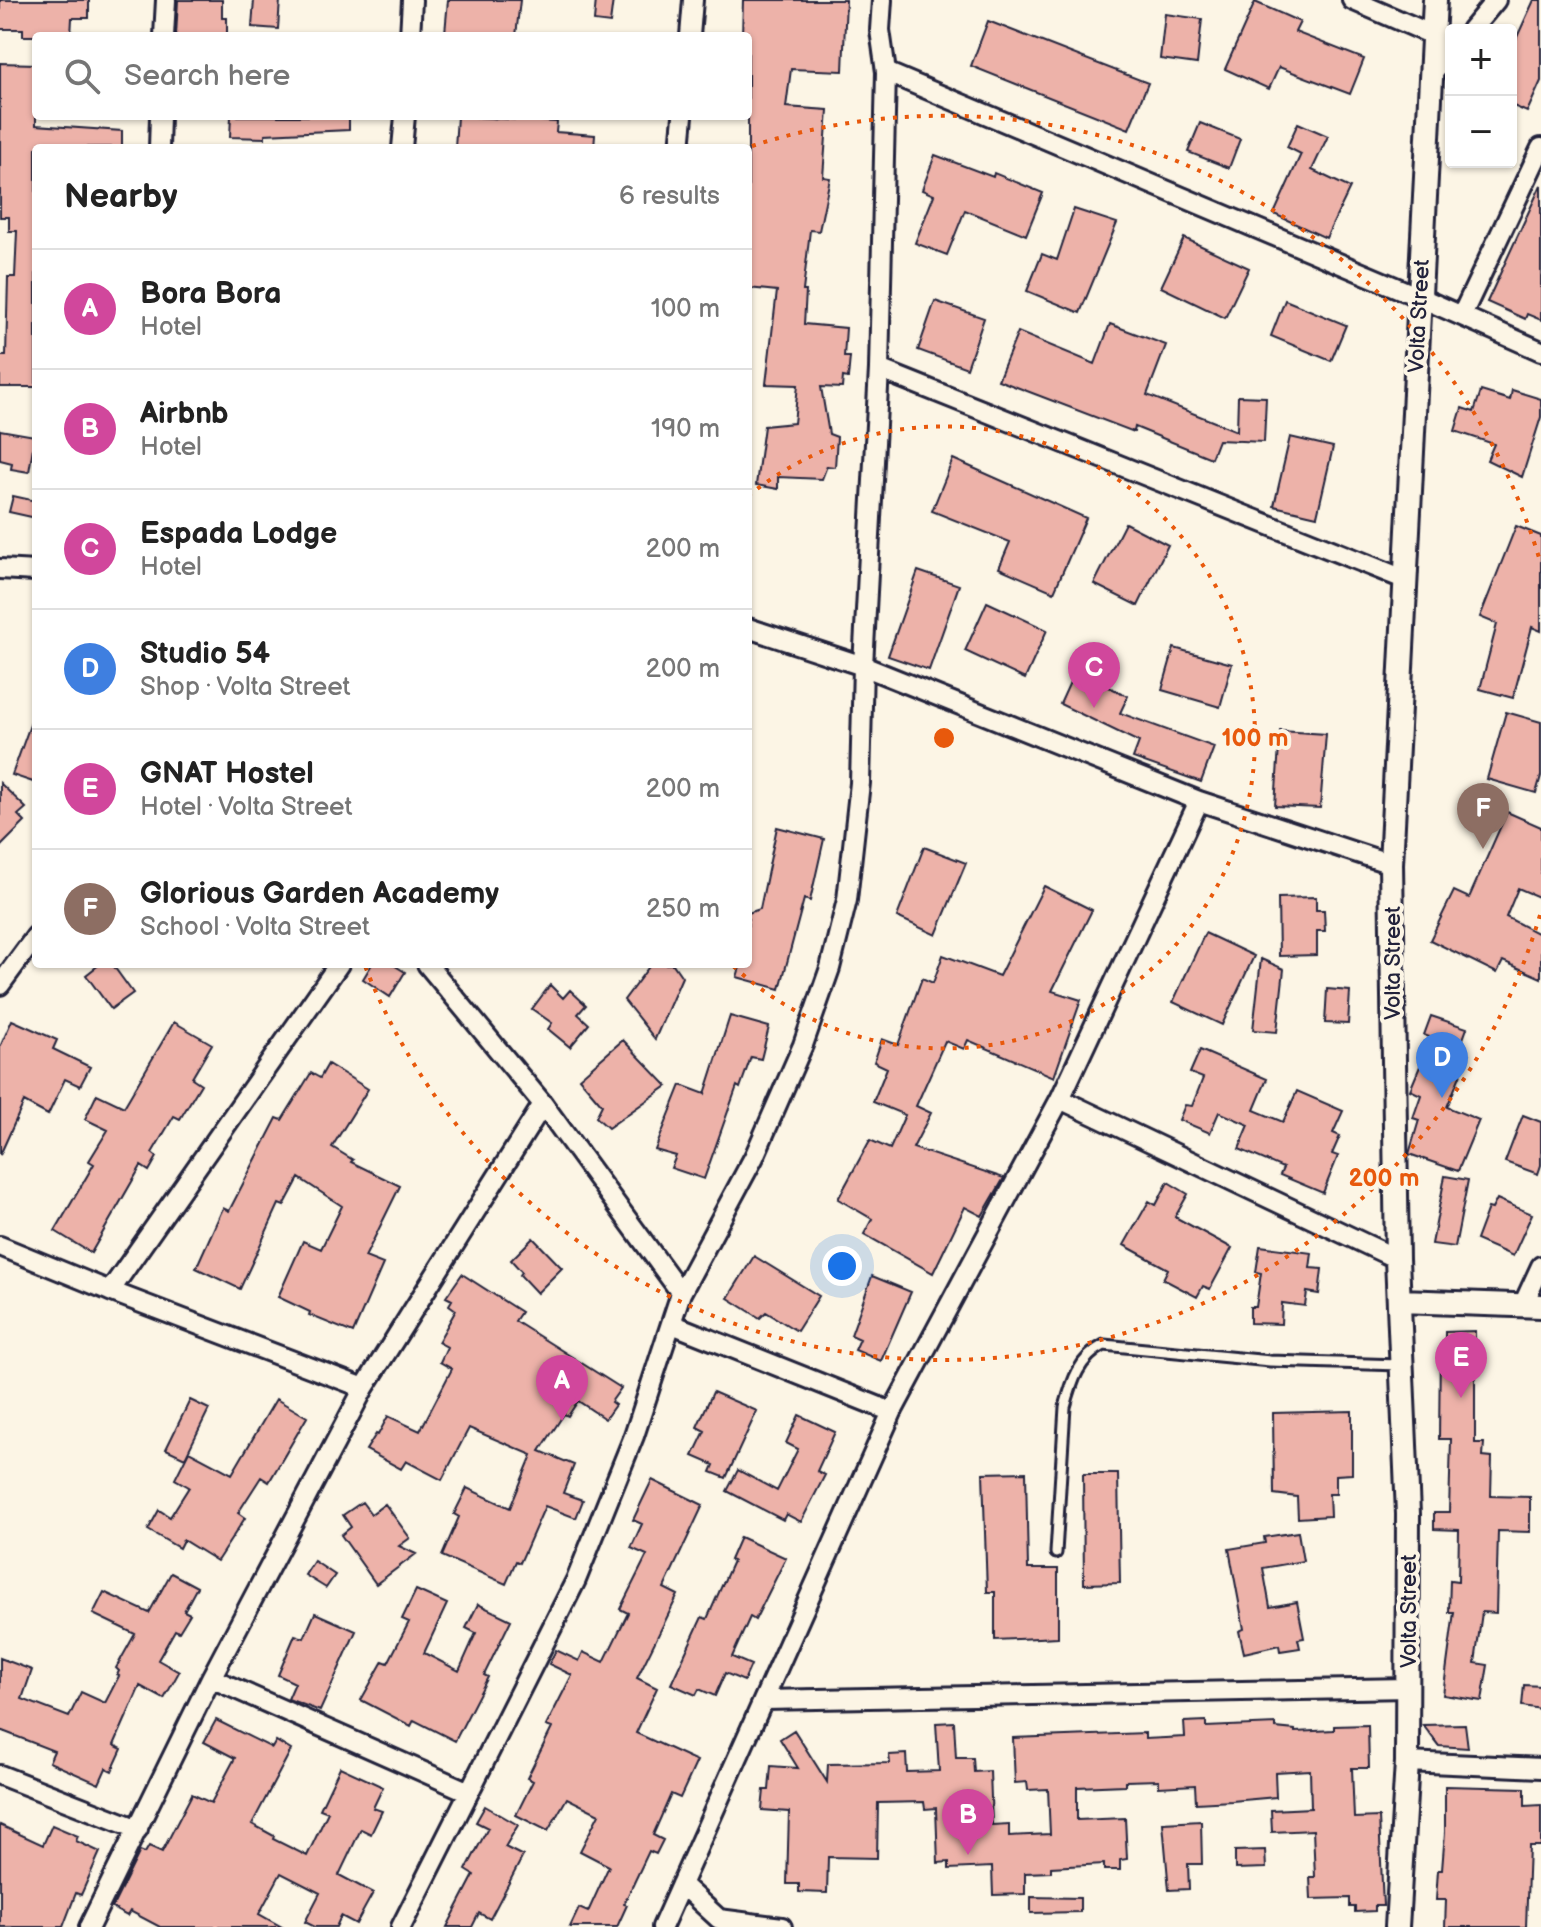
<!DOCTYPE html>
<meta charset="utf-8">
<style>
:root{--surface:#fff;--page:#f2f2f2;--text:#222;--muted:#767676;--line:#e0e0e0;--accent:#22223b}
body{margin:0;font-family:"Balsamiq Sans",sans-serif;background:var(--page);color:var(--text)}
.controls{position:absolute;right:24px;top:24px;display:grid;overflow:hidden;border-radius:8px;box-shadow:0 2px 6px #0004}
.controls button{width:72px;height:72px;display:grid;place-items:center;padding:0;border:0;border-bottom:2px solid var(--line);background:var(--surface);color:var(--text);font:40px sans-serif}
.you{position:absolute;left:842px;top:1266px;width:28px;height:28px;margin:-20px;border:6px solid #fff;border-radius:50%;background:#1a73e8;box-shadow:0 0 0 12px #1a73e833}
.badge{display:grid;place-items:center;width:52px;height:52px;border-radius:50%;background:var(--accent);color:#fff;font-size:26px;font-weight:700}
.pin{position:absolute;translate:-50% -66px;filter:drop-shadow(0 2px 4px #0008)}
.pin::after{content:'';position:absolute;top:42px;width:28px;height:24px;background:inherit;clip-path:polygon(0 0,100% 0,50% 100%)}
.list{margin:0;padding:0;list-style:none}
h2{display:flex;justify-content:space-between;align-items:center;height:104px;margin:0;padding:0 32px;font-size:34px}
h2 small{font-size:26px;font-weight:400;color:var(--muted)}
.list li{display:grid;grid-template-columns:52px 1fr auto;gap:24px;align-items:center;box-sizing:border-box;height:120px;padding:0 32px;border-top:2px solid var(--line)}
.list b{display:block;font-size:30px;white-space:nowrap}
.list p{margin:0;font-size:26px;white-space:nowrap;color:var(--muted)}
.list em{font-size:26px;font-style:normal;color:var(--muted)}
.icon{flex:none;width:44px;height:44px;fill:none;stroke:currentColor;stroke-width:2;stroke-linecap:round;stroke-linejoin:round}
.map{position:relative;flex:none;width:1541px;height:1927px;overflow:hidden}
.search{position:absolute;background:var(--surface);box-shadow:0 2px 6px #0004;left:32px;top:32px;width:720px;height:88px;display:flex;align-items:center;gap:20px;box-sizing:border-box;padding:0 28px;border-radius:8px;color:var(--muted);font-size:30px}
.panel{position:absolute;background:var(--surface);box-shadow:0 2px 6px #0004;left:32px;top:144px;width:720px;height:824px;border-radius:8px}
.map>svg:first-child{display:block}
.building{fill:#edb2a9;stroke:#22223b;stroke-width:2}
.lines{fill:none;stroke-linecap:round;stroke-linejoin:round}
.service-casing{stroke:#22223b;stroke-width:15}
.minor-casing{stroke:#22223b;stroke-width:24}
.tertiary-casing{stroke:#22223b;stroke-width:28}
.service{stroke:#fcf5e5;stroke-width:9}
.minor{stroke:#fcf5e5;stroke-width:18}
.tertiary{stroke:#fcf5e5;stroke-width:22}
.ring{fill:none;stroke:#e8590c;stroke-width:4;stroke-dasharray:4 8}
.labels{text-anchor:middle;stroke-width:8;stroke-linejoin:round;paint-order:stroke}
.street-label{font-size:22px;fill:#22223b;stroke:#fcf5e5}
.centre{fill:#e8590c;stroke:#fcf5e5;stroke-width:4}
.ring-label{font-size:24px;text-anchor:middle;font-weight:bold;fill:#e8590c;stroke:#fcf5e5;stroke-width:8;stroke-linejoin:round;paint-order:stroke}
</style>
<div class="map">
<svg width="1541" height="1927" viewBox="0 0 1541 1927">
<rect width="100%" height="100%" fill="#fcf5e5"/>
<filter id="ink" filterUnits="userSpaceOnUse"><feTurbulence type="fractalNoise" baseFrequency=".0125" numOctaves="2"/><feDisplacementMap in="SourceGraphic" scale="16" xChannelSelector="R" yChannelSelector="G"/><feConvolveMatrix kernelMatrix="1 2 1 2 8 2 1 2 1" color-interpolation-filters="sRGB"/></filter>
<g filter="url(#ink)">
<path class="building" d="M0 0H89V18H72L71 36H23V29H0Z
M178 0H222V18H227V36H176Z
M254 0H280L278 29 252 27Z
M448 0H520L516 36 445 33Z
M596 0H613L610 23 594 21Z
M743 0H846L843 71 791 69 786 107 828 110 823 177 830 178 819 231 810 230 803 291H806L804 324 846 328 844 357H850L848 378 843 377 842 388 821 387 829 434 837 437 835 467 827 466 822 479 778 477V489L756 485 764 426 794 423 798 385 766 384 777 291 748 288V36H742Z
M1534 0H1541V81L1527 112 1511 105V50Z
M1255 2 1300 22 1295 32 1364 59 1350 94 1279 67 1269 89 1225 69Z
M1165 14 1202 19 1197 64 1160 59Z
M988 21 1148 83 1129 129 971 66Z
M0 63 36 64V125L122 131V147L36 148V387H0V356H6L8 277H15L17 231H9V217H0Z
M231 116H349V130L265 134V138L230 137Z
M457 116 557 122 556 132 595 135 594 148H455Z
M1200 123 1240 139 1229 168 1188 152Z
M1298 123 1328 136 1312 170 1350 188 1326 238 1274 214 1301 154 1287 147Z
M935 155 993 177 994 173 1043 193 1026 235 965 210 947 255 915 243 934 195 922 190Z
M1541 185V320L1527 314 1525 319 1487 302Z
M1074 209 1117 223 1080 313 1027 291 1042 254 1057 260Z
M1184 238 1249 268 1225 318 1161 287Z
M1285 300 1346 325 1331 361 1271 336Z
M935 301 984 318 967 368 918 350Z
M1110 324 1166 345 1147 395 1237 431 1238 396 1266 397 1264 442 1218 440 1211 458 1135 427 1134 432 998 380 1018 332 1095 364Z
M1512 390 1541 399V417L1522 477 1487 460 1494 444 1455 431 1462 408 1474 412 1481 391 1510 400Z
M0 430 35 436 29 472 11 469 12 463 0 460Z
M1290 437 1333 447 1317 516 1274 506Z
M953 459 1086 518 1054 592 999 568 1010 542 932 511Z
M13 496 36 501V518L9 512Z
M1125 523 1168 545 1138 606 1094 584Z
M1516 526 1541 536V631L1532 627 1513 698 1480 689 1497 624 1480 617Z
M918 571 959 585 929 670 888 656Z
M987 602 1047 630 1025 679 965 651Z
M1174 648 1232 664 1220 707 1162 690Z
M1075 671 1128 696 1120 713 1214 747 1201 782 1133 758 1139 742 1060 704Z
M1506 712 1541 722V776L1536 793 1487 779Z
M34 714H36V783L12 775Z
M1280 731 1326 734 1320 808 1275 806Z
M0 783 26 808 18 815 25 822 0 847Z
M1507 812 1541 827V898L1518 888 1506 917 1541 935V978L1503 961 1497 973 1430 940 1454 891 1469 898Z
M777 827 824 839 810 901 804 899 780 989 737 977 741 964H748V913L760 909Z
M924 847 966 863 936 935 897 917Z
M1044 886 1092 910 1052 991 1081 1000 1054 1077 968 1040 964 1049 945 1041 916 1106 931 1113 913 1148 1004 1178 982 1216 965 1207 933 1273 864 1234 872 1219 838 1199 870 1140 890 1149 905 1115 873 1102 887 1068 874 1062 882 1039 898 1045 922 978 933 983 943 955 999 976Z
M1316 897V910H1324L1325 931H1317V955L1279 956 1278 898Z
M1205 933 1254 956 1222 1025 1173 1002Z
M1261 959 1284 969 1277 1032 1253 1030Z
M100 964H112L133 993 111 1009 86 975Z
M372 964H392L405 972 390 997 363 979Z
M651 964H673L682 977 655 1039 624 1000Z
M550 985 563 998 570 990 586 1005 578 1014 589 1024 570 1047 548 1029 552 1023 532 1009Z
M1327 989 1350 991 1348 1024 1325 1023Z
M730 1016 769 1027 761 1059 751 1057 740 1088 737 1086 704 1179 671 1168 676 1156 655 1150 681 1085 705 1094Z
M1431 1016 1467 1028 1459 1050 1469 1054 1447 1107 1479 1120 1458 1171 1409 1154 1419 1120 1413 1118 1421 1095 1410 1090 1432 1038 1424 1035Z
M12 1020 57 1040 53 1049 90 1067 80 1086 65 1079 48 1115 24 1102 0 1155V1047Z
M174 1022 212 1044 192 1078 201 1084 180 1119 174 1116 152 1153 157 1157 149 1171 141 1166 91 1253 55 1231 94 1164 89 1161 108 1130 85 1119 97 1094 124 1107Z
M623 1040 667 1086 608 1128 596 1117 602 1105 579 1078Z
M1200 1050 1267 1079 1254 1110 1283 1122 1297 1091 1343 1111 1333 1133 1340 1136 1332 1154 1338 1156 1323 1193 1280 1175 1283 1168 1239 1149 1249 1125 1219 1112 1210 1133 1179 1120 1185 1105 1192 1106 1203 1078 1190 1073Z
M328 1064 368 1089 332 1147 353 1160 351 1162 400 1186 365 1257 383 1264 353 1333 309 1315 310 1312 278 1297 303 1241 321 1249 342 1206 299 1178 284 1206 279 1204 240 1289 196 1268 223 1208 229 1211 277 1118 282 1120 311 1073 320 1078Z
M1523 1115 1541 1122V1165L1538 1174 1505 1162Z
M1445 1176 1468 1180 1455 1247 1432 1244Z
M1168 1182 1188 1194 1175 1217 1232 1248 1210 1289 1203 1286 1197 1297 1163 1279 1168 1269 1124 1245 1149 1201 1156 1205Z
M1497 1199 1532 1214 1513 1256 1476 1240 1488 1208 1492 1209Z
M533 1238 562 1268 537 1293 520 1275 522 1272 511 1260Z
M1260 1246 1312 1253 1310 1268 1322 1269 1319 1294 1307 1292 1305 1306 1282 1303 1281 1324 1250 1323V1307H1256L1261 1273 1256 1272Z
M754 1256 819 1296 797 1331 766 1312 760 1318 728 1298Z
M462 1274 521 1312 515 1321 621 1388 611 1402 615 1405 605 1419 578 1401 568 1416 564 1414 540 1451 574 1465 563 1493 583 1500 576 1518 545 1506 520 1563 516 1561 506 1584 442 1556 459 1517 454 1514 467 1488 510 1508 532 1455 469 1428 442 1480 406 1461 401 1469 366 1450 376 1434 378 1435 388 1416 420 1431 452 1369 440 1362 447 1347 438 1342 456 1310 449 1305 452 1300 446 1297Z
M872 1276 911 1292 881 1361 855 1350 860 1339 851 1335Z
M1475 1331V1443H1484L1483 1456 1492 1457 1491 1496 1530 1497V1532L1498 1531 1496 1613 1482 1612 1475 1663 1488 1665 1482 1701 1443 1695 1454 1612H1449L1450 1580 1458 1581 1459 1530 1434 1529V1512H1449L1451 1439H1439L1440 1349H1445V1332Z
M713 1392 757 1411 726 1478 711 1472 714 1465 693 1456 705 1431 697 1427Z
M276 1399 307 1417 269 1482 261 1477 238 1513 245 1518 217 1561 183 1540 179 1548 148 1530 159 1510 170 1517 189 1487 175 1479 189 1451 232 1474Z
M190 1400 209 1409 185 1458 166 1449Z
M1352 1411V1474L1336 1475V1494H1329L1330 1516 1298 1518 1297 1497 1274 1494 1273 1413Z
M799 1415 835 1432 817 1471 825 1475 801 1522 786 1514 783 1520 727 1491 738 1470 777 1491 798 1449 786 1443Z
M1026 1472 1028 1569H1058V1637L995 1640V1592H987L983 1473Z
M1083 1474H1118L1120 1583 1084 1584Z
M652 1480 703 1505 664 1588 678 1595 637 1678 657 1688 636 1733 697 1761 680 1798 671 1794 653 1835 663 1840 656 1854 649 1851 624 1904 627 1905 617 1927H570L579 1908 588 1912 609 1866 580 1851 599 1814 567 1798 548 1831 516 1815 533 1781 527 1778 552 1728 546 1726 572 1675 549 1664 556 1650 579 1661 583 1652 604 1662 628 1613 620 1609 647 1555 631 1548 642 1524 633 1520Z
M362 1502 371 1514 385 1504 410 1538 399 1546 416 1554 376 1584 341 1535 351 1527 343 1515Z
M1298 1532 1303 1561 1263 1568 1270 1607 1297 1602 1304 1638 1298 1639 1300 1648 1280 1651 1279 1645 1244 1653 1239 1631 1244 1629 1229 1549 1265 1543 1264 1537Z
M740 1537 786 1558 755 1620 750 1617 732 1657 751 1665 744 1681 725 1673 715 1696 699 1689 696 1695 671 1684 702 1617 707 1619 733 1561 730 1560Z
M314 1561 335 1575 326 1588 305 1575Z
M171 1573 197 1587 184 1611 190 1614 179 1632 175 1630 158 1660 179 1672 164 1699 140 1686 114 1745 122 1749 112 1771 106 1768 99 1784 49 1762 54 1751 0 1730V1658L32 1670 22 1699 69 1717 81 1692 105 1703 119 1676 117 1675 119 1671 116 1668 135 1634 93 1614 104 1592 149 1613Z
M416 1590 447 1604 424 1653 459 1671 476 1633 466 1628 478 1604 511 1620 484 1675 488 1677 455 1741 414 1720 411 1726 361 1700 383 1661 388 1663 409 1622 402 1619Z
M315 1613 356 1631 320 1711 288 1699 295 1683 278 1675 295 1635 304 1638Z
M1524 1685 1541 1686V1709L1522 1706Z
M216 1720 272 1748 276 1741 291 1750 252 1824 274 1836 273 1839 307 1856 328 1812 320 1809 340 1767 383 1787 373 1808 382 1811 371 1834 361 1829 339 1875 373 1893 356 1924 341 1916 336 1927H315L305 1922 320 1893 281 1873 259 1914 282 1927H160L130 1911 127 1916 112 1908 140 1851 145 1853 149 1846 162 1852 192 1794 211 1803 235 1758 204 1742Z
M1206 1721V1727L1276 1724V1728L1295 1730V1732L1334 1730V1726L1368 1725 1369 1768H1352L1354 1818 1379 1817 1383 1906H1375V1911L1355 1912V1907H1350V1898L1311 1899 1310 1877H1315L1313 1830 1272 1832 1271 1810 1311 1808 1310 1770 1275 1772 1276 1797 1232 1801 1196 1803 1195 1785 1159 1787V1780L1125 1781V1785L1077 1787V1820L1125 1818 1127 1859 1120 1860V1870H1104V1864L1051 1867V1872L1025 1873V1894L993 1895 992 1867 949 1869V1862L938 1863 936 1808 925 1809 924 1802 878 1803 877 1858 828 1857 827 1893 799 1892V1884H787L789 1812 762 1810 764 1790H769L771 1766 798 1768 780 1739 794 1730 827 1782 828 1764 890 1763 889 1755 906 1754 907 1772 939 1771 936 1723 954 1722 956 1758H973L974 1772 990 1771 992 1825 1009 1824V1836L1050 1834 1048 1789 1028 1790 1027 1782 1015 1783 1013 1738 1145 1733V1739L1185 1737 1184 1722Z
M1465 1724 1468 1748 1439 1746 1423 1725Z
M1445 1786 1525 1788V1806L1541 1805V1846H1529L1526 1927H1445L1446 1900H1436L1438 1870H1442L1445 1832Z
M485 1806 518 1825 505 1847 523 1856 490 1919 479 1913 472 1927H447L474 1875 466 1870 488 1828 476 1822Z
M1201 1821 1202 1864H1188L1189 1889 1169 1890 1163 1823Z
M0 1825 43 1845 52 1825 78 1836 76 1841 100 1852 81 1895 76 1893 63 1927H0Z
M1265 1850 1266 1868 1235 1869V1851Z
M1031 1897 1080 1898V1912L1031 1913Z"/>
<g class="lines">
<g class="service-casing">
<path id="service" d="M1056 1553 1065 1407C1072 1381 1079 1358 1104 1345L1270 1361 1400 1365"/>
</g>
<g class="minor-casing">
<path id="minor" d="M1352 0 1433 35
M1471 30 1496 0
M164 36 166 0
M410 36 412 0
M690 36 693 0
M886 72 1419 297 1541 351
M1430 75 1451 52
M159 148 160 116
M402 148 405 116
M680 148 683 116
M1462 315 1541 148
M879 369 1404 579
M0 569 36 571
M748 628 863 666 1199 801 1391 864
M427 964 543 1104 681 1293
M0 985 36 936
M1060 1099 1397 1259
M0 1246 110 1291 339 964
M110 1291 364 1388
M1523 1305 1541 1266
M672 1324 892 1412
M211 1678 469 1792
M764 1700 1408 1688
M1407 1762 1541 1768
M0 1775 138 1829
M681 1884 719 1919 782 1927
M89 1927 211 1678 364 1388 543 1104
M401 1927 576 1580 634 1436 681 1293 754 1157 803 1045 830 968 847 900 860 783 863 666 879 369 886 72 880 30 882 0
M662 1927 892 1412 1060 1099 1199 801"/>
</g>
<g class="tertiary-casing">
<path id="tertiary" d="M1400 1301 1541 1306
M1397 1927 1407 1762 1408 1514 1397 1259 1391 864 1435 0"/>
</g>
<use href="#service" class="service"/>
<use href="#minor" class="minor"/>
<use href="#tertiary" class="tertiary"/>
</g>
</g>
<g class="ring">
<path d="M748 496A311 311 0 1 1 732 965"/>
<path d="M1540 915A622 622 0 0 1 365 966M752 146A622 622 0 0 1 1540 561"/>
</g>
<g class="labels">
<g class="street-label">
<text transform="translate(1418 316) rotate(-87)" y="8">Volta Street</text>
<text transform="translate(1392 963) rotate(-90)" y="8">Volta Street</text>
<text transform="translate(1408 1611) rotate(-90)" y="8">Volta Street</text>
</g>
</g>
<circle cx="944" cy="738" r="12" class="centre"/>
<g class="ring-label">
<text x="1255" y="746">100 m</text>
<text x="1384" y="1186">200 m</text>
</g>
</svg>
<div class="controls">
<button>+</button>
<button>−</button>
</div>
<div class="you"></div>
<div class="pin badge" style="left:562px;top:1421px;background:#d1479c">A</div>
<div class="pin badge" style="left:968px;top:1855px;background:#d1479c">B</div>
<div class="pin badge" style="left:1094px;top:708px;background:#d1479c">C</div>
<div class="pin badge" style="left:1442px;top:1098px;background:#3f7fe0">D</div>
<div class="pin badge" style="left:1461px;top:1398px;background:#d1479c">E</div>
<div class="pin badge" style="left:1483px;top:849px;background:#8d6e63">F</div>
<div class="search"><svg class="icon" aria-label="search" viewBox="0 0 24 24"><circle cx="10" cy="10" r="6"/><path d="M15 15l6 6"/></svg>Search here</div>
<section class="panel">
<h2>Nearby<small>6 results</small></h2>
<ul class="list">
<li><span class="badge" style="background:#d1479c">A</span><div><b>Bora Bora</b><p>Hotel</p></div><em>100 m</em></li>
<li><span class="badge" style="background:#d1479c">B</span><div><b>Airbnb</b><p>Hotel</p></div><em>190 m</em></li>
<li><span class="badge" style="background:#d1479c">C</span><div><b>Espada Lodge</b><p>Hotel</p></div><em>200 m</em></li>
<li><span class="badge" style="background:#3f7fe0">D</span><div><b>Studio 54</b><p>Shop · Volta Street</p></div><em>200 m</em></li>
<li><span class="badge" style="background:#d1479c">E</span><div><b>GNAT Hostel</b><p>Hotel · Volta Street</p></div><em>200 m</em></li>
<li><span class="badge" style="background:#8d6e63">F</span><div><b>Glorious Garden Academy</b><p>School · Volta Street</p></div><em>250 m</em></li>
</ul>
</section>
</div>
